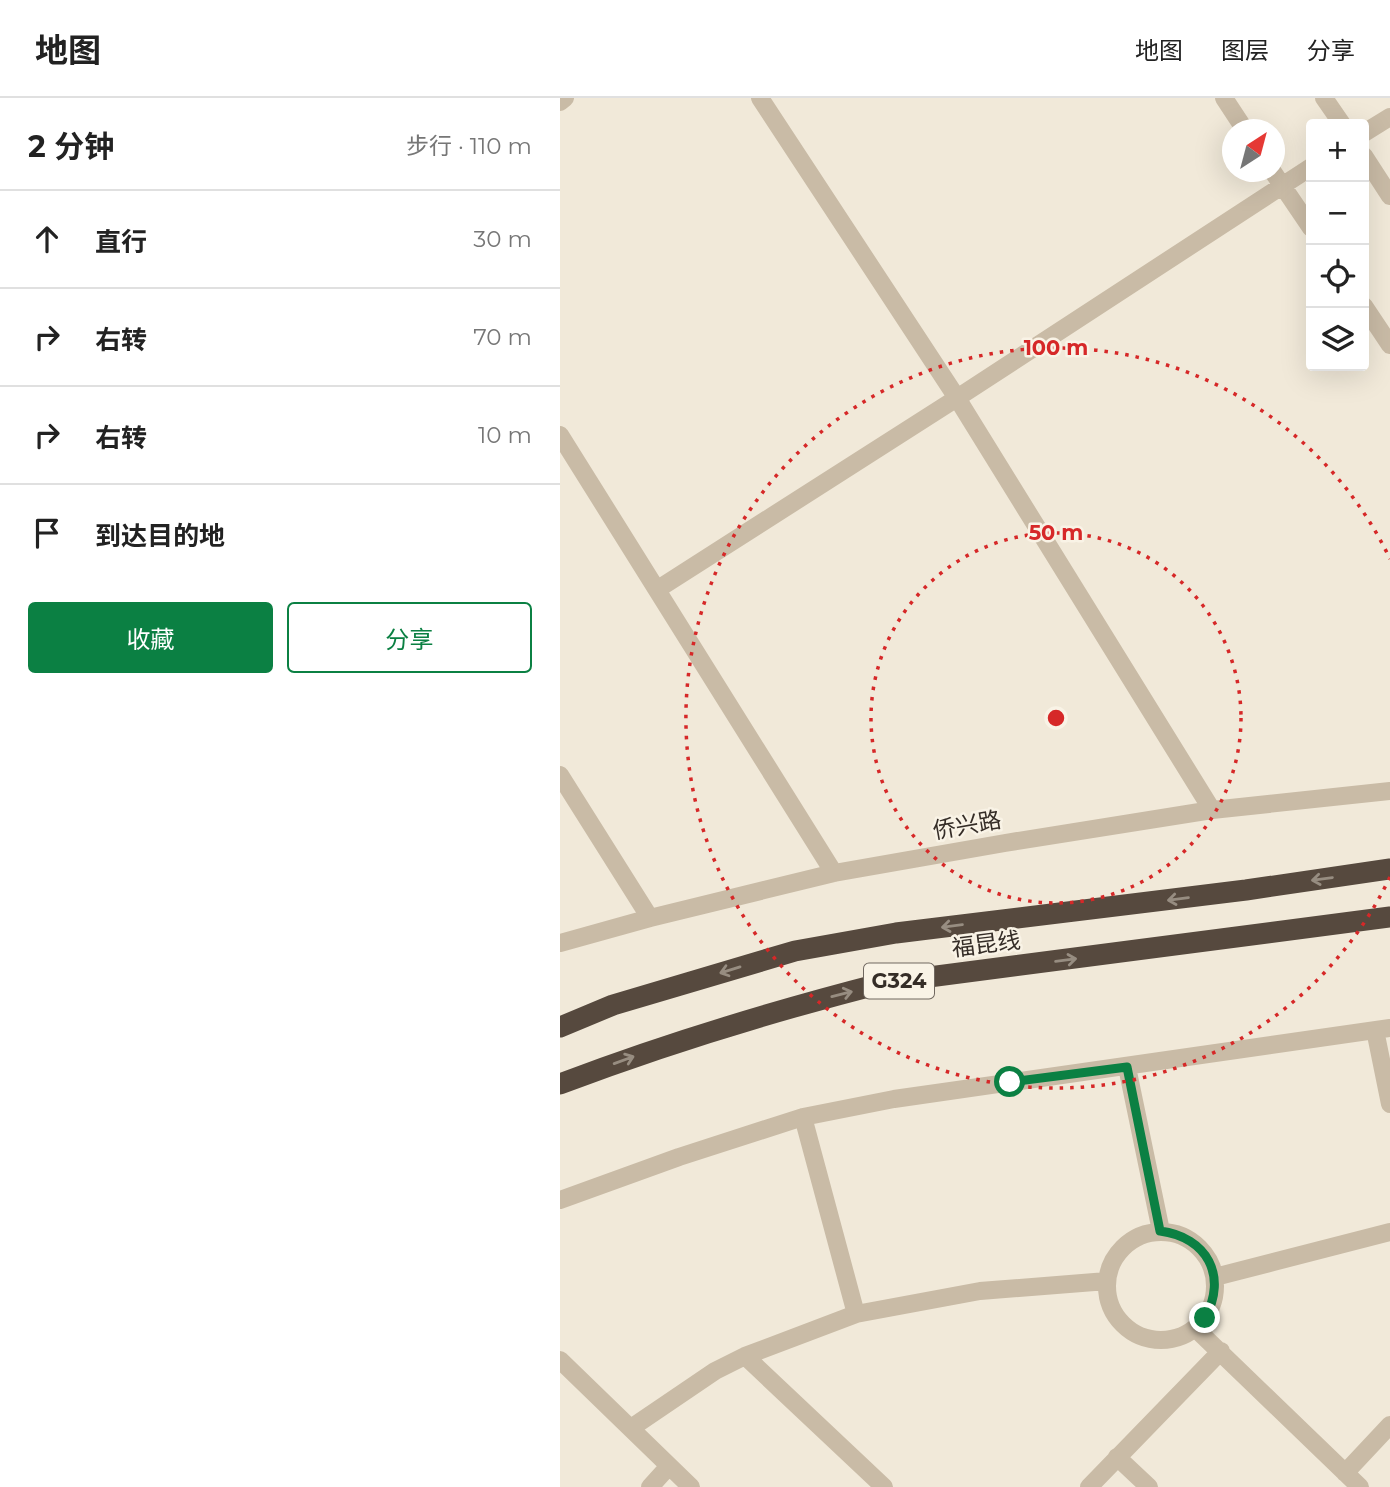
<!DOCTYPE html>
<html lang="zh">
<meta charset="utf-8">
<style>
:root{--surface:#fff;--page:#f2f2f2;--text:#222;--muted:#767676;--line:#e0e0e0;--accent:#0b8043}
body{margin:0;font-family:Montserrat,"Noto Sans SC",sans-serif;background:var(--page);color:var(--text)}
.controls{position:absolute;right:21px;top:21px;display:grid;overflow:hidden;border-radius:7px;box-shadow:0 7px 28px #0002}
.controls button{width:63px;height:63px;display:grid;place-items:center;padding:0;border:0;border-bottom:2px solid var(--line);background:var(--surface);color:var(--text);font:35px sans-serif}
.compass{position:absolute;left:662px;top:21px;width:63px;height:63px;border-radius:50%;background:var(--surface);box-shadow:0 7px 28px #0002;rotate:36deg}
.stop{position:absolute;width:21px;height:21px;margin:-16px;border:5px solid #0b8043;border-radius:50%;background:#fff}
.stop.end{background:#0b8043;border-color:#fff;box-shadow:0 2px 7px #0008}
.list{margin:0;padding:0;list-style:none}
h2{display:flex;justify-content:space-between;align-items:center;height:91px;margin:0;padding:0 28px;font-size:30px}
h2 small{font-size:23px;font-weight:400;color:var(--muted)}
.list li{display:grid;grid-template-columns:46px 1fr auto;gap:21px;align-items:center;box-sizing:border-box;height:98px;padding:0 28px;border-top:2px solid var(--line)}
.list b{display:block;font-size:26px;white-space:nowrap}
.list em{font-size:23px;font-style:normal;color:var(--muted)}
.actions{display:flex;gap:14px;padding:21px 28px}
.actions a{flex:1;padding:16px 0;border:2px solid var(--accent);border-radius:7px;text-align:center;font-size:24px;color:var(--accent)}
.actions .main{background:var(--accent);color:#fff}
.icon{flex:none;width:38px;height:38px;fill:none;stroke:currentColor;stroke-width:2;stroke-linecap:round;stroke-linejoin:round}
.map{position:relative;flex:none;width:830px;height:1389px;overflow:hidden}
header{display:flex;align-items:center;gap:42px;box-sizing:border-box;height:98px;padding:0 35px;background:var(--surface);border-bottom:2px solid var(--line)}
header strong{font-size:33px}
nav{display:flex;gap:38px;margin-inline-start:auto;font-size:24px}
main{display:flex}
aside{flex:1;background:var(--surface)}
.map>svg:first-child{display:block}
.lines{fill:none;stroke-linecap:round;stroke-linejoin:round}
.minor{stroke:#c9bba6;stroke-width:18}
.highway{stroke:#56493e;stroke-width:21}
.oneway{stroke:#978d81}
.route{stroke:#0b8043;stroke-width:9}
.ring{fill:none;stroke:#d62828;stroke-width:3.5;stroke-dasharray:3.5 7}
.labels{text-anchor:middle;stroke-width:5;stroke-linejoin:round;paint-order:stroke}
.shield{fill:#f9f3e6;stroke:#706860;stroke-width:2}
.shield-label{font-size:21px;font-weight:bold;fill:#352d27}
.street-label{font-size:23px;fill:#352d27;stroke:#f9f3e6}
.centre{fill:#d62828;stroke:#f9f3e6;stroke-width:3.5}
.ring-label{font-size:21px;text-anchor:middle;font-weight:bold;fill:#d62828;stroke:#f9f3e6;stroke-width:5;stroke-linejoin:round;paint-order:stroke}
</style>
<header>
<strong>地图</strong>
<nav><a>地图</a><a>图层</a><a>分享</a></nav>
</header>
<main>
<aside>
<h2>2 分钟<small>步行 · 110 m</small></h2>
<ul class="list">
<li><svg class="icon" aria-label="ahead" viewBox="0 0 24 24"><path d="M12 20V5M6 11l6-6 6 6"/></svg><div><b>直行</b></div><em>30 m</em></li>
<li><svg class="icon" aria-label="right" viewBox="0 0 24 24"><path d="M7 20v-9h11M14 6l5 5-5 5"/></svg><div><b>右转</b></div><em>70 m</em></li>
<li><svg class="icon" aria-label="right" viewBox="0 0 24 24"><path d="M7 20v-9h11M14 6l5 5-5 5"/></svg><div><b>右转</b></div><em>10 m</em></li>
<li><svg class="icon" aria-label="arrive" viewBox="0 0 24 24"><path d="M6 21V4h12l-3 4 3 4H6"/></svg><div><b>到达目的地</b></div></li>
</ul>
<div class="actions"><a class="main">收藏</a><a>分享</a></div>
</aside>
<div class="map">
<svg width="830" height="1389" viewBox="0 0 830 1389">
<rect width="100%" height="100%" fill="#f1e9d9"/>
<g class="lines">
<path class="minor" d="M200 0 397 300 652 712
M664 0 685 32
M764 0 782 26
M0 4 5 0
M804 35 830 19
M804 58 830 98
M713 74 751 130
M804 208 830 247
M0 337 274 775
M98 491 397 300 751 69
M0 677 90 820
M0 845 90 820 274 775 445 745 652 712 830 693
M815 932 830 1006
M567 969 601 1133
M243 1019 296 1216
M0 1102 119 1059 243 1019 334 1001 830 930
M547 1188a54 54 0 1 1 108 0a54 54 0 1 1-108 0Z
M655 1179 830 1134
M635 1230 800 1389
M185 1258 324 1389
M0 1262 131 1389
M71 1330 155 1273 185 1258 296 1216 420 1193 547 1183
M557 1359 589 1389
M785 1375 830 1327
M90 1389 109 1368
M529 1389 661 1253"/>
<path class="highway" d="M0 929 53 907 235 853 336 835 686 792 830 771
M0 986C105 946 214 913 323 885L830 819"/>
</g>
<defs><path id="oneway-shaft" d="M-6 0H5M1.5-3L5.5 0L1.5 3" fill="none" stroke-width="1.6" stroke-linecap="round" stroke-linejoin="round" transform="scale(1.75)"/></defs>
<g class="oneway">
<use href="#oneway-shaft" transform="translate(762 781) rotate(172)"/>
<use href="#oneway-shaft" transform="translate(618 801) rotate(173)"/>
<use href="#oneway-shaft" transform="translate(392 828) rotate(173)"/>
<use href="#oneway-shaft" transform="translate(506 862) rotate(-7)"/>
<use href="#oneway-shaft" transform="translate(170 872) rotate(163)"/>
<use href="#oneway-shaft" transform="translate(282 896) rotate(-14)"/>
<use href="#oneway-shaft" transform="translate(64 962) rotate(-20)"/>
</g>
<g class="lines">
<path class="route" d="M450 984 567 969 600 1133C647 1139 668 1178 645 1220"/>
</g>
<g class="ring">
<circle cx="496" cy="620" r="185"/>
<path d="M830 779A370 370 0 1 1 830 461"/>
</g>
<g class="labels">
<rect class="shield" x="304" y="865.5" width="70" height="35" rx="5"/>
<g class="shield-label">
<text x="339" y="890">G324</text>
</g>
<g class="street-label">
<text transform="translate(407 727) rotate(-10)" y="8">侨兴路</text>
<text transform="translate(426 846) rotate(-7)" y="8">福昆线</text>
</g>
</g>
<circle cx="496" cy="620" r="10" class="centre"/>
<g class="ring-label">
<text x="496" y="257">100 m</text>
<text x="496" y="442">50 m</text>
</g>
</svg>
<div class="controls">
<button>+</button>
<button>−</button>
<button><svg class="icon" aria-label="locate" viewBox="0 0 24 24"><circle cx="12" cy="12" r="6"/><path d="M12 2v4M12 18v4M2 12h4M18 12h4"/></svg></button>
<button><svg class="icon" aria-label="layers" viewBox="0 0 24 24"><path d="M12 4l9 5-9 5-9-5zM3 14l9 5 9-5"/></svg></button>
</div>
<svg class="compass" viewBox="-18 -18 36 36"><path d="M0-13l5 13h-10z" fill="#e53935"/><path d="M0 13l5-13h-10z" fill="#767676"/></svg>
<div class="stop" style="left:450px;top:984px"></div>
<div class="stop end" style="left:645px;top:1220px"></div>
</div>
</main>
